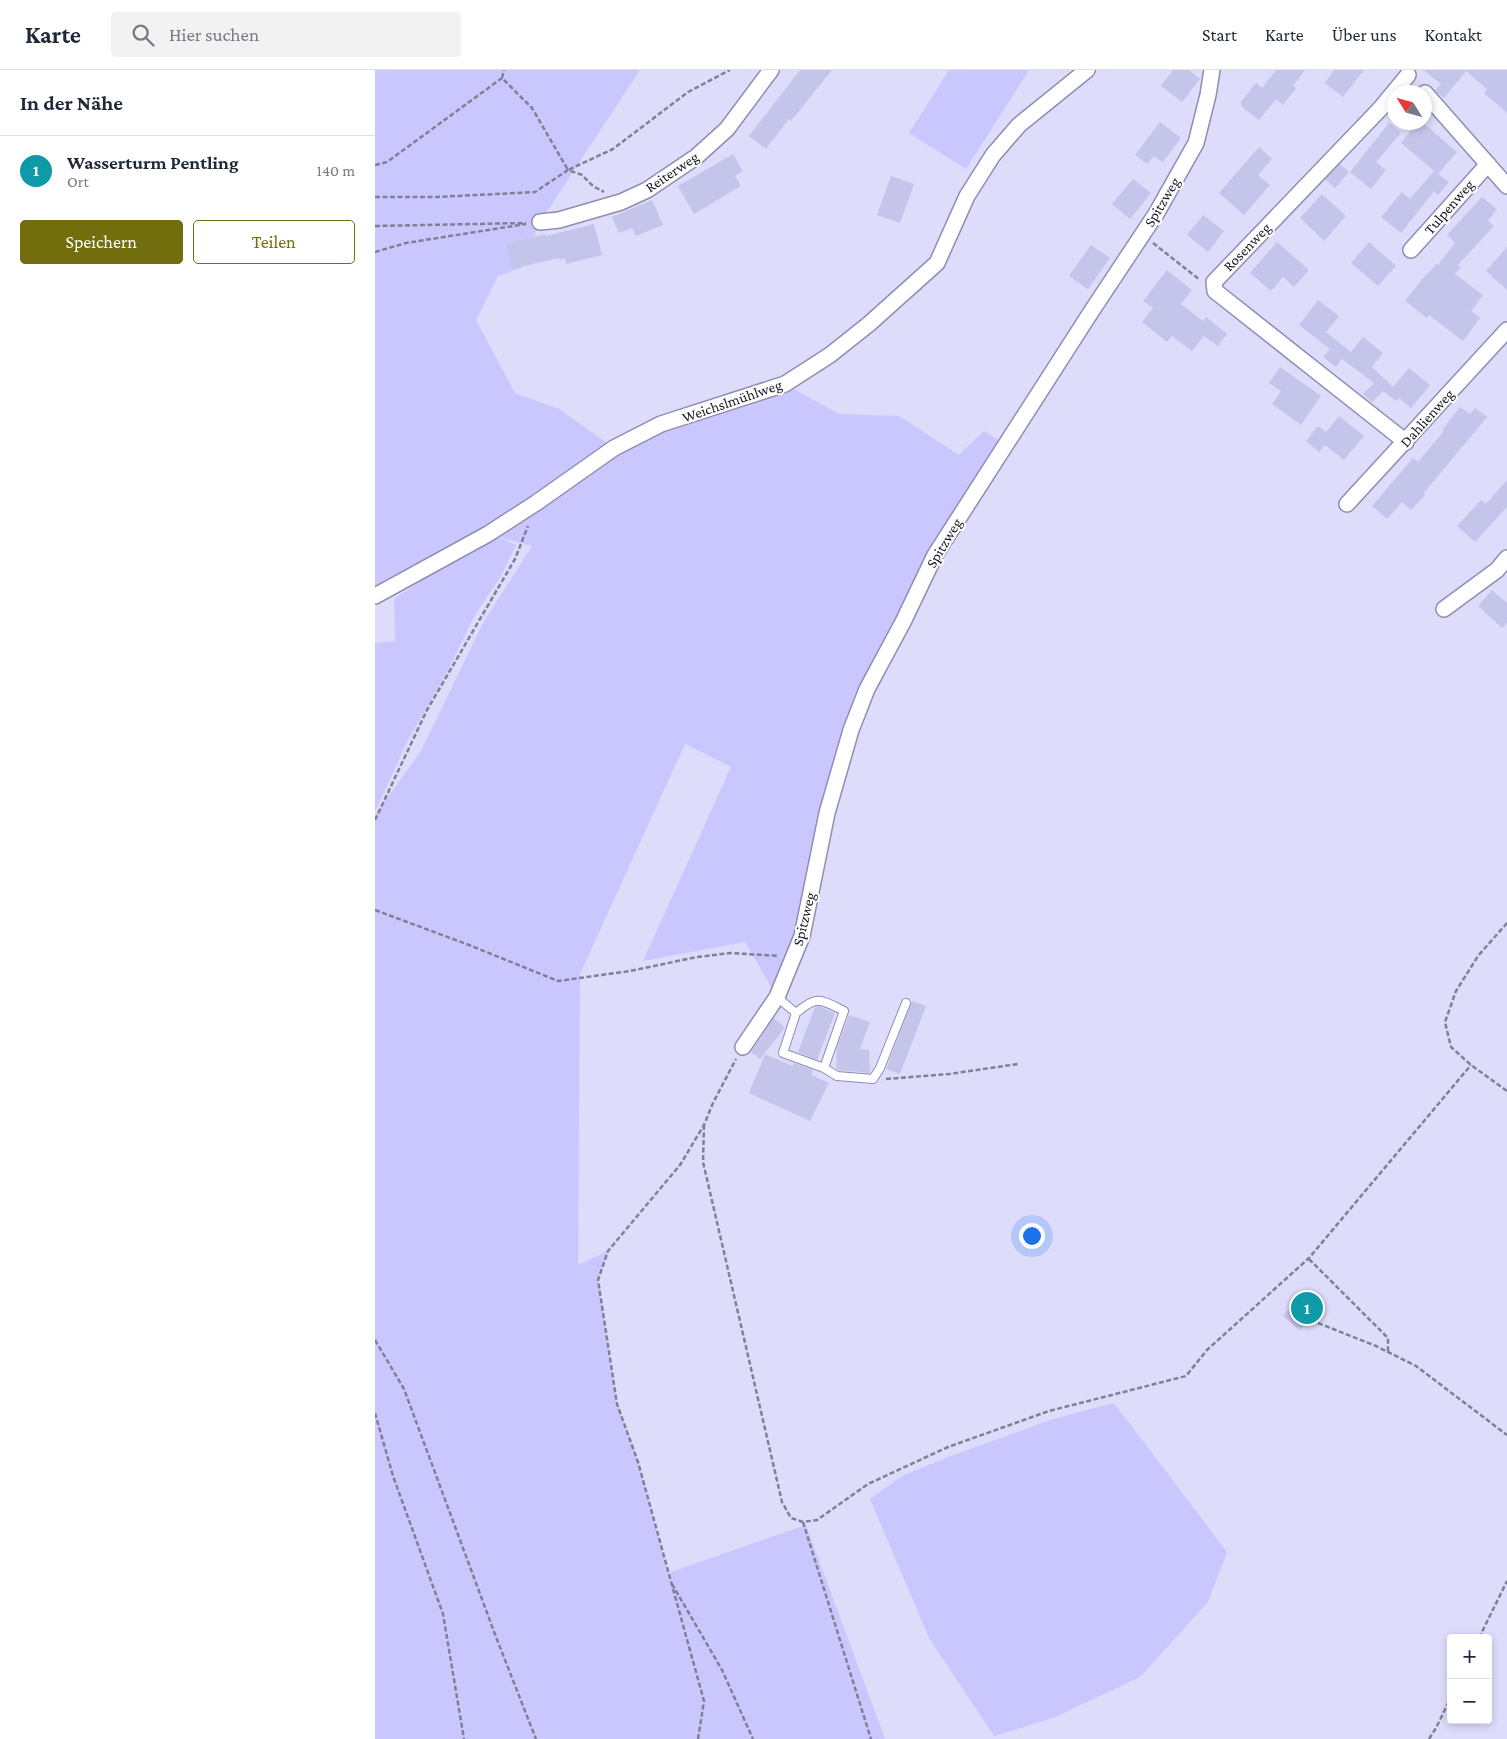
<!DOCTYPE html>
<html lang="de">
<meta charset="utf-8">
<style>
:root{--surface:#fff;--page:#f2f2f3;--text:#1f2937;--muted:#747a83;--line:#e0e1e3;--accent:#736e0d}
body{margin:0;font-family:"Crimson Pro",serif;background:var(--page);color:var(--text)}
.controls{position:absolute;right:15px;bottom:15px;display:grid;overflow:hidden;border-radius:5px;box-shadow:0 2px 8px #0003}
.controls button{width:45px;height:45px;display:grid;place-items:center;padding:0;border:0;border-bottom:1px solid var(--line);background:var(--surface);color:var(--text);font:25px sans-serif}
.compass{position:absolute;left:1012px;top:15px;width:45px;height:45px;border-radius:50%;background:var(--surface);box-shadow:0 2px 8px #0003;rotate:307deg}
.you{position:absolute;left:656px;top:1165px;width:18px;height:18px;margin:-12px;border:4px solid #fff;border-radius:50%;background:#1a73e8;box-shadow:0 0 0 8px #1a73e833}
.badge{display:grid;place-items:center;width:32px;height:32px;border-radius:50%;background:var(--accent);color:#fff;font-size:16px;font-weight:700}
.pin{position:absolute;translate:-50% -50%;border:2px solid #fff;box-shadow:0 1px 5px #0006}
.list{margin:0;padding:0;list-style:none}
h2{display:flex;justify-content:space-between;align-items:center;height:65px;margin:0;padding:0 20px;font-size:21px}
h2 small{font-size:16px;font-weight:400;color:var(--muted)}
.list li{display:grid;grid-template-columns:32px 1fr auto;gap:15px;align-items:center;box-sizing:border-box;height:70px;padding:0 20px;border-top:1px solid var(--line)}
.list b{display:block;font-size:19px;white-space:nowrap}
.list p{margin:0;font-size:16px;white-space:nowrap;color:var(--muted)}
.list em{font-size:16px;font-style:normal;color:var(--muted)}
.actions{display:flex;gap:10px;padding:15px 20px}
.actions a{flex:1;padding:11px 0;border:1px solid var(--accent);border-radius:5px;text-align:center;font-size:18px;color:var(--accent)}
.actions .main{background:var(--accent);color:#fff}
.icon{flex:none;width:28px;height:28px;fill:none;stroke:currentColor;stroke-width:2;stroke-linecap:round;stroke-linejoin:round}
.map{position:relative;flex:none;width:1132px;height:1669px;overflow:hidden}
header{display:flex;align-items:center;gap:30px;box-sizing:border-box;height:70px;padding:0 25px;background:var(--surface);border-bottom:1px solid var(--line)}
header strong{font-size:24px}
nav{display:flex;gap:28px;margin-inline-start:auto;font-size:18px}
.search{width:350px;height:45px;background:var(--page);display:flex;align-items:center;gap:12px;box-sizing:border-box;padding:0 18px;border-radius:5px;color:var(--muted);font-size:19px}
main{display:flex}
aside{flex:1;background:var(--surface)}
.map>svg:first-child{display:block}
.green{fill:#cac7ff}
.building{fill:#c5c4eb}
.lines{fill:none;stroke-linecap:round;stroke-linejoin:round}
.lane-casing{stroke:#8f8db2;stroke-width:10}
.street-casing{stroke:#8f8db2;stroke-width:18}
.path{stroke:#807f96;stroke-width:2.5;stroke-dasharray:5 2.5;stroke-linecap:butt}
.lane{stroke:#fff;stroke-width:8}
.street{stroke:#fff;stroke-width:15}
.labels{text-anchor:middle;stroke-width:4;stroke-linejoin:round;paint-order:stroke}
.street-label{font-size:15px;fill:#181725;stroke:#fff}
</style>
<header>
<strong>Karte</strong>
<div class="search"><svg class="icon" aria-label="search" viewBox="0 0 24 24"><circle cx="10" cy="10" r="6"/><path d="M15 15l6 6"/></svg>Hier suchen</div>
<nav><a>Start</a><a>Karte</a><a>Über uns</a><a>Kontakt</a></nav>
</header>
<main>
<aside>
<h2>In der Nähe<small></small></h2>
<ul class="list">
<li><span class="badge" style="background:#0f9aa8">1</span><div><b>Wasserturm Pentling</b><p>Ort</p></div><em>140 m</em></li>
</ul>
<div class="actions"><a class="main">Speichern</a><a>Teilen</a></div>
</aside>
<div class="map">
<svg width="1132" height="1669" viewBox="0 0 1132 1669">
<rect width="100%" height="100%" fill="#dddcfb"/>
<path class="green" d="M0 0H265L165 152 146 198 123 206 101 250 140 323 184 339 239 378 410 314 464 344 524 346 584 385 609 361 631 375 560 485 492 619 427 866 402 927 370 872 268 891 356 697 310 674 205 904 203 1195 233 1181 223 1210 242 1334 263 1392 293 1503 431 1455 510 1669H0V745L46 681 108 553 157 476 120 466 141 475 126 506 100 545 72 602 32 672 0 742V573L20 571 19 529 108 468 0 526Z
M574 0H654L591 99 534 63Z
M739 1333 852 1482 833 1532 765 1607 678 1648 619 1666 554 1568 495 1429 527 1406 576 1386 678 1349Z"/>
<path class="building" d="M425 0H457L416 51 414 49 391 79 374 66Z
M798 0H814L825 9 807 32 786 16Z
M901 0H930L918 16 921 18 908 35 901 29 884 50 866 36V32L881 13 887 18Z
M959 0H989L968 27 950 13Z
M1048 0H1132V43L1109 23 1112 19 1091 1 1069 28 1060 21 1066 14Z
M785 52 806 68 788 92 779 86 772 94 760 85Z
M1042 52H1047L1082 82 1063 104 1026 73Z
M1014 53 1026 63 1001 92 1011 100 996 119 975 102Z
M884 77 897 89 883 105 895 115 869 145 844 123Z
M358 84 368 101 360 106 366 116 319 144 303 116Z
M965 94 974 102 960 118 950 109Z
M1059 101 1074 112 1063 125 1059 121 1026 163 1006 147 1027 122 1035 129Z
M516 106 539 114 525 153 502 145Z
M758 109 776 123 755 149 737 134Z
M947 124 971 146 949 171 925 148Z
M1107 127 1122 139 1113 151 1119 156 1083 195 1086 197 1080 204 1108 225 1096 241 1105 248 1088 271 1054 245 1052 248 1030 231 1052 203 1053 204 1061 194 1063 195 1080 173 1072 165Z
M277 130 288 155 261 166 257 158 244 163 237 147Z
M828 145 849 161 833 182 812 165Z
M219 154 227 185 191 194 190 188 184 190V188L137 199 131 174 170 164 171 166Z
M902 172 934 200 919 217 908 207 896 221 875 203Z
M994 172 1021 196 1003 216 976 193Z
M716 175 735 188 713 219 694 206Z
M1132 177V220L1111 201Z
M792 200 817 220 806 234 828 251 831 247 852 264 843 276 829 266 817 281 797 266 792 272 767 252 778 238 768 231Z
M943 230 964 246 951 262 976 282 988 267 1008 283 997 297 1018 317 1034 298 1055 315 1036 338 1024 328 1021 331 1008 321 997 332 988 324 999 313 967 289 961 297 948 287 955 279 924 255Z
M905 297 946 326 926 355 897 334 906 321 894 313Z
M1085 337 1095 344 1100 338 1112 347 1048 424 1050 425 1036 440 1027 432 1012 449 997 436 1038 388 1043 392 1069 361 1067 360Z
M964 346 989 366 969 390 950 375 944 382 931 371 943 356 951 362Z
M1132 410V437L1100 472 1082 456 1106 430 1111 434Z
M1117 520 1132 533V553L1127 558 1103 536Z
M537 931 551 936 525 1004 511 999Z
M444 936 460 943 442 990 423 982 440 937Z
M474 945 495 952 485 979 494 980 495 1003 464 1000 461 999 462 977Z
M399 948 410 958 385 989 376 982Z
M390 984 417 996 419 993 438 1000 436 1005 454 1013 435 1051 374 1023Z
M932 1225 942 1229 945 1238 944 1244 941 1248 924 1260 908 1246 922 1229Z"/>
<g class="lines">
<g class="lane-casing">
<path id="lane" d="M402 927 421 943C442 925 445 929 469 941L449 998
M421 943 408 983 449 998 462 1006 498 1009 505 998 531 933"/>
</g>
<g class="street-casing">
<path id="street" d="M1050 23 1132 116
M165 152 184 150 246 132 272 120 321 87 352 59 396 0
M1036 180 1113 94
M1031 372 840 221 839 212 1005 39 1033 5
M972 434 1132 260
M0 526 113 464 161 433 239 378 286 354 410 314 455 285 494 254 562 193 592 126 618 85 644 55 712 0
M1069 539 1122 500 1132 488
M368 977 402 927 427 866 452 743 476 660 492 619 528 552 560 485 716 242 781 144 821 73 833 25 837 0"/>
</g>
<path class="path" d="M127 8 129 0
M0 95 12 92 127 8 157 38 193 100 238 79 313 22 355 0
M0 127H62L160 122 193 100 207 105 218 116 229 122
M0 156 151 153
M778 173 825 210
M0 182 31 173 151 154
M0 750 52 640 140 489 153 456
M0 840 94 875 183 911 255 901 322 887 356 883 404 886
M1132 853 1103 886 1081 921 1070 952 1076 977 1096 995 1132 1021
M511 1009 574 1004 643 994
M329 1055 328 1092 407 1432 416 1448 428 1452 442 1450 493 1414 573 1377 674 1341 811 1306 832 1280 934 1188 1096 995
M934 1189 1013 1268V1282
M943 1253 1001 1276 1041 1296 1132 1365
M0 1270 29 1319 121 1567 161 1669
M0 1343 18 1406 68 1544 89 1669
M428 1452 496 1669
M297 1514 347 1600 378 1669
M1104 1568 1132 1511
M323 1669 329 1631 263 1392 242 1334 223 1210 233 1181 305 1095 329 1055 338 1033 361 989
M1054 1669 1061 1658 1076 1627"/>
<use href="#lane" class="lane"/>
<use href="#street" class="street"/>
</g>
<g class="labels">
<g class="street-label">
<text transform="translate(297 102) rotate(-34)" y="5">Reiterweg</text>
<text transform="translate(787 132) rotate(-59)" y="5">Spitzweg</text>
<text transform="translate(1074 137) rotate(-49)" y="5">Tulpenweg</text>
<text transform="translate(872 177) rotate(-46)" y="5">Rosenweg</text>
<text transform="translate(357 331) rotate(-19)" y="5">Weichslmühlweg</text>
<text transform="translate(1052 348) rotate(-48)" y="5">Dahlienweg</text>
<text transform="translate(569 473) rotate(-59)" y="5">Spitzweg</text>
<text transform="translate(429 849) rotate(-76)" y="5">Spitzweg</text>
</g>
</g>
</svg>
<div class="controls">
<button>+</button>
<button>−</button>
</div>
<svg class="compass" viewBox="-18 -18 36 36"><path d="M0-13l5 13h-10z" fill="#e53935"/><path d="M0 13l5-13h-10z" fill="#747a83"/></svg>
<div class="you"></div>
<div class="pin badge" style="left:932px;top:1238px;background:#0f9aa8">1</div>
</div>
</main>
